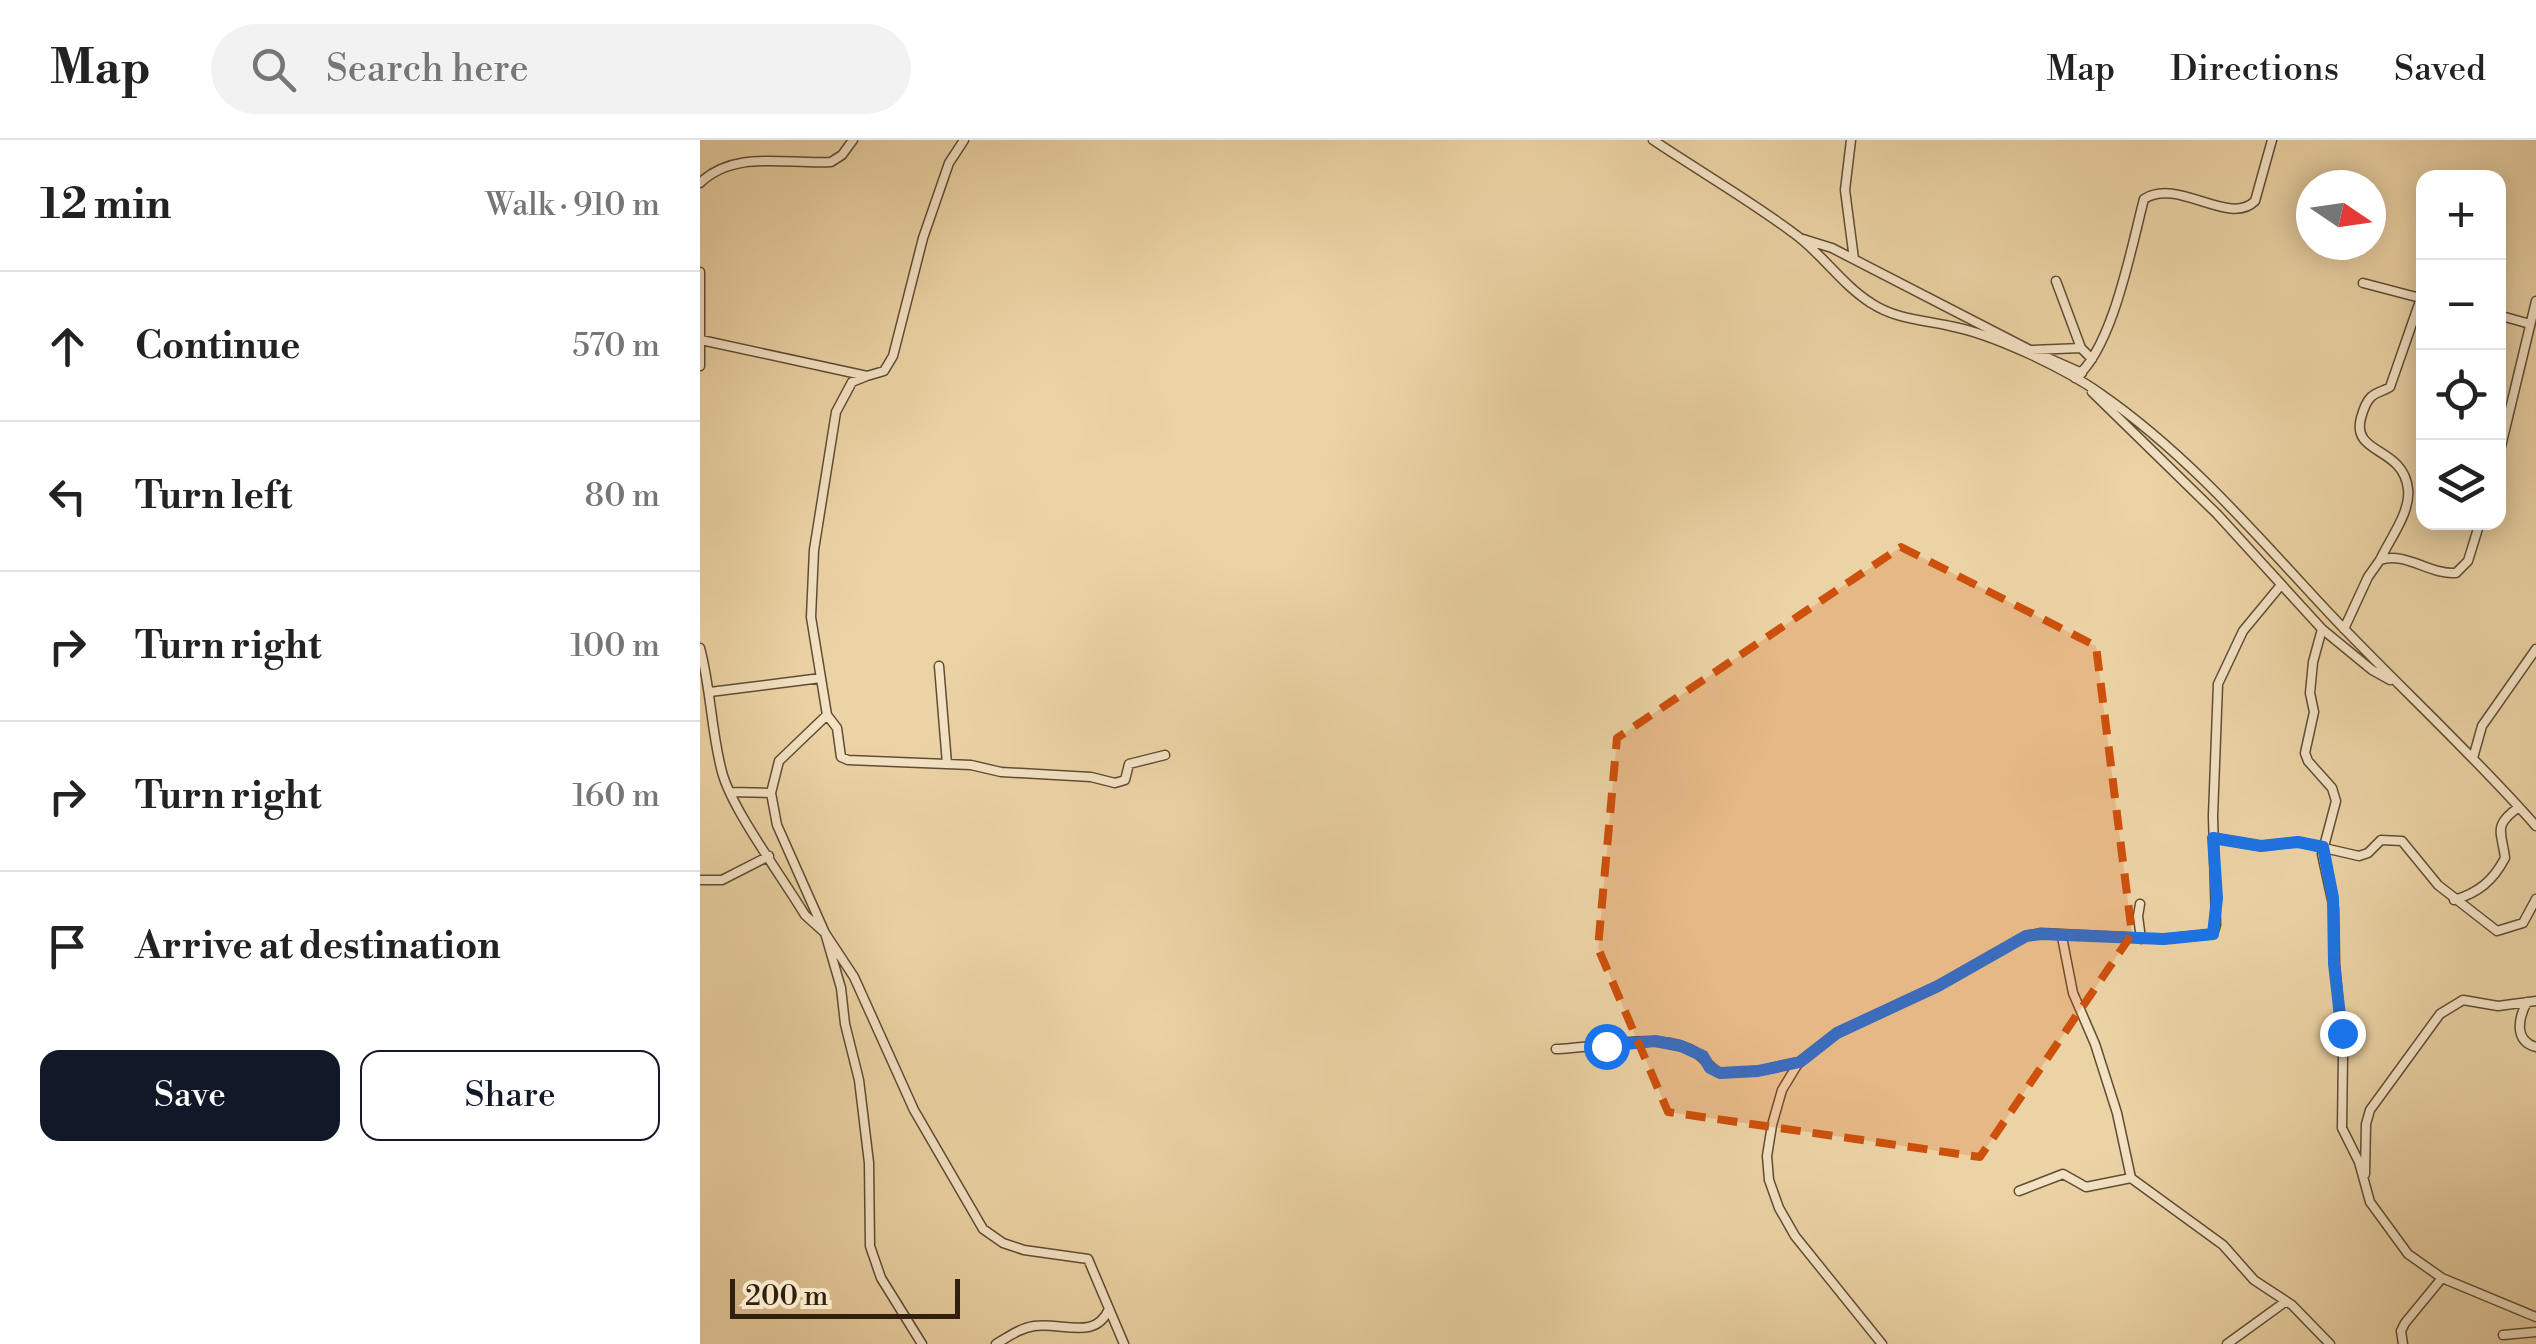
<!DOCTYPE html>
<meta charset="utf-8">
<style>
:root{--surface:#fff;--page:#f2f2f2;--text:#222;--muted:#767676;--line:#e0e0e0;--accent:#111827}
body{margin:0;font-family:"Libre Bodoni",serif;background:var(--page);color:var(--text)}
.controls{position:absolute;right:30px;top:30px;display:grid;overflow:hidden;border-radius:20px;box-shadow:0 5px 25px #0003}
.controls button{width:90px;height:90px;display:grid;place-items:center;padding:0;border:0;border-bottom:2px solid var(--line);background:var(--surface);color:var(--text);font:50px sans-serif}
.compass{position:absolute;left:1596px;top:30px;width:90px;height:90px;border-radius:50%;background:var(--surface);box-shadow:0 5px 25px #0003;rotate:103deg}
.scale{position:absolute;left:30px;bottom:25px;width:230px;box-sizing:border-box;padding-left:10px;border:5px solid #31200e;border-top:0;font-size:28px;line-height:35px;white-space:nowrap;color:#31200e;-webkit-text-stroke:8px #f3e2c4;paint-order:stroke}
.stop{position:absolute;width:30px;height:30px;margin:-22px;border:8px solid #1a73e8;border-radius:50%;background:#fff}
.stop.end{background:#1a73e8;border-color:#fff;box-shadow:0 2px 10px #0008}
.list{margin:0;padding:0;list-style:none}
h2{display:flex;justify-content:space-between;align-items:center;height:130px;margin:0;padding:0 40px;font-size:42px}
h2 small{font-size:32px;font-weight:400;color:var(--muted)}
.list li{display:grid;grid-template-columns:65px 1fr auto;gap:30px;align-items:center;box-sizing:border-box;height:150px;padding:0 40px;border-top:2px solid var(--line)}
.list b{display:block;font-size:38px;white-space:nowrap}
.list em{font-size:32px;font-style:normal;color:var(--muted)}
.actions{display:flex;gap:20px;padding:30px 40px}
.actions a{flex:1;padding:22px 0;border:2px solid var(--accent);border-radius:20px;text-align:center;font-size:35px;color:var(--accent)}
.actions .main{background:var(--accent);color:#fff}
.icon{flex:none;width:55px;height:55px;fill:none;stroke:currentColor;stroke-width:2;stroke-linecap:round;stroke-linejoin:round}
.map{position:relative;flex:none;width:1836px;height:1204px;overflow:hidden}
header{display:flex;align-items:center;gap:60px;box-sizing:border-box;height:140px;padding:0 50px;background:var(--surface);border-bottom:2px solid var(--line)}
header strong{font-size:48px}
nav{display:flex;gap:55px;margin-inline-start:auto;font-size:35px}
.search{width:700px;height:90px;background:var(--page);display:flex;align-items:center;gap:25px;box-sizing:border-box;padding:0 35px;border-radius:55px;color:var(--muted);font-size:38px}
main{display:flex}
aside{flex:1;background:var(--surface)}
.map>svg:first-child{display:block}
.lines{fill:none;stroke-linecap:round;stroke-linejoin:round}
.street-casing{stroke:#604d34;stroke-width:11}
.street{stroke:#f3e2c4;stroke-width:8}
.route{stroke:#1a73e8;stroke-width:12}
.marked{fill:#cd500c;fill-opacity:0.2;stroke:#cd500c;stroke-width:8;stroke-dasharray:20 12;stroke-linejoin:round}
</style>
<header>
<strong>Map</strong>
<div class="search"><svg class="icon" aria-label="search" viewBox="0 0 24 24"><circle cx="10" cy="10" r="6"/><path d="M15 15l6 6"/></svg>Search here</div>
<nav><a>Map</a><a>Directions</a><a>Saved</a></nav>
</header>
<main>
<aside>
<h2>12 min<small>Walk · 910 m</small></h2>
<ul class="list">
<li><svg class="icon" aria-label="ahead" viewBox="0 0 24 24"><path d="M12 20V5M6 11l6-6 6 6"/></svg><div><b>Continue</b></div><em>570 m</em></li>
<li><svg class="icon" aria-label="left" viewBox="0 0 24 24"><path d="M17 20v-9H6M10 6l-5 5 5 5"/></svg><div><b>Turn left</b></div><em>80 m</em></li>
<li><svg class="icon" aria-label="right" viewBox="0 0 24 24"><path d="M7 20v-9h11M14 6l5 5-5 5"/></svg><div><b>Turn right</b></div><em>100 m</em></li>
<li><svg class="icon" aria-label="right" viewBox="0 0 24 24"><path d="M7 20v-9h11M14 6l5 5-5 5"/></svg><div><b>Turn right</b></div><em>160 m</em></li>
<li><svg class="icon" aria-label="arrive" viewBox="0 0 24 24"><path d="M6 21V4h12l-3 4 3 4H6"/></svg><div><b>Arrive at destination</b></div></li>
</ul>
<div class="actions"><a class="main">Save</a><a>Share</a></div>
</aside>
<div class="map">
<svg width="1836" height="1204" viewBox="0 0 1836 1204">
<rect width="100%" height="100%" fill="#ecd3a5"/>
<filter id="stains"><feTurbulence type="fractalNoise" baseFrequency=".002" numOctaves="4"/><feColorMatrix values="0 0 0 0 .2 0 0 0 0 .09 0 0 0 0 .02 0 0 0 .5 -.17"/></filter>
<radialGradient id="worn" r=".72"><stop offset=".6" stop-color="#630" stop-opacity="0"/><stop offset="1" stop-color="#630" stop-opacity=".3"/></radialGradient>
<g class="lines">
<g class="street-casing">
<path id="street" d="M953 0C999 31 1048 59 1092 92 1121 112 1141 144 1171 163 1195 179 1223 180 1250 186 1293 194 1366 229 1401 254 1490 316 1557 396 1630 474 1698 546 1771 612 1836 686
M1151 0 1145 50 1154 119
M0 43C35 9 88 25 131 22L142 15 153 0
M1103 99 1132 108 1330 210 1382 233
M0 132V226
M1356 141 1381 208 1392 219
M1663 143 1724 159
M1798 175 1830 184
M1 200 167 236 184 231 193 216 223 98 249 23 264 0
M1331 210 1381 208
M167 236 152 242 136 272 114 410 111 477 127 575 79 621 71 653 77 685 125 793 154 837 214 970 283 1089 303 1103 324 1110 388 1119 424 1204
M1375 238C1413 209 1432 104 1444 59 1478 37 1529 87 1555 61L1572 0
M1392 252 1517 374 1622 489 1672 530 1690 540
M1798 319 1836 161
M1680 420C1689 400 1711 372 1708 349 1703 306 1651 315 1661 278 1663 271 1665 263 1671 257 1676 252 1684 251 1690 247L1721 158
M1622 489 1613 522 1610 553 1614 572 1605 613 1608 621 1632 648 1636 661 1622 714 1634 769 1635 824 1643 914 1642 988 1659 1022 1670 1062 1708 1114 1742 1138 1836 1177
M1644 489 1668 437 1680 420C1705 411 1730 435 1756 433L1768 421 1780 382
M0 508C11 549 11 591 22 632 32 670 83 738 105 775L125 793 141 848 145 884 159 940 169 1023 170 1106 181 1138 222 1204
M239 526 247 624
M10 552 121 538
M127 575 137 588 141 617 148 620 271 625 301 632 391 637 415 643 425 640 429 624 465 615
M1773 618 1782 586 1836 509
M31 652 71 653
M1513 698 1561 706 1598 702 1659 716 1668 713 1681 700 1702 701 1738 745 1797 791 1823 783 1836 759
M0 740H22L69 716
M1754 760C1778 753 1793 741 1805 718 1802 692 1792 686 1819 667
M1440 764 1438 776 1441 799
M1362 797 1373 853 1395 904 1417 973 1431 1038 1523 1105 1554 1140 1592 1165 1630 1204
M1827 862C1818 879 1814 901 1836 907
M856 909C895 908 954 892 990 909 1003 915 1008 927 1020 933L1058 931 1099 922
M1665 1034 1666 984 1670 970 1740 874 1763 860 1798 866 1836 861
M1319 1051 1363 1034 1386 1047 1431 1038
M1803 1195 1836 1192
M296 1204C308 1197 320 1188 334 1186 363 1182 395 1201 409 1169
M1182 1204 1095 1096 1079 1068 1069 1040 1067 1016 1072 985 1082 950 1099 922 1137 893 1238 846 1326 796 1341 793 1463 799 1513 794 1516 785 1513 676 1518 544 1543 491 1581 445
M1527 1204 1585 1162
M1703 1204 1701 1191 1705 1183 1742 1138"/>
</g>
<use href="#street" class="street"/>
</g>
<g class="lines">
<path class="route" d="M906 906 955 901 981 906 1003 916 1010 928 1020 933 1058 931 1100 922 1137 893 1238 846 1326 796 1341 794 1464 799 1513 794 1517 758 1513 698 1561 706 1598 702 1623 707 1633 758 1634 824 1642 893"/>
</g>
<path class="marked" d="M1201 407 1396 506 1432 794 1280 1017 968 972 898 808 917 598Z"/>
<rect width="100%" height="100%" filter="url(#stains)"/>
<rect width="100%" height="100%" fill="url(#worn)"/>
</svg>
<div class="controls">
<button>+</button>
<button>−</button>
<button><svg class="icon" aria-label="locate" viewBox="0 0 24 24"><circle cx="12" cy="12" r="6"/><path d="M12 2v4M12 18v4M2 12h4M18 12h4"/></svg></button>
<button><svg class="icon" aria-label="layers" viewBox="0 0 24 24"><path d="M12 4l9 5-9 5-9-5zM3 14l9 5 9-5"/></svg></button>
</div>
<svg class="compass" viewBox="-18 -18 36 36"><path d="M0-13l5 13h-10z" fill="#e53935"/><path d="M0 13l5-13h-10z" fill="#767676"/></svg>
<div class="scale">200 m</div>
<div class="stop" style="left:906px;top:906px"></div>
<div class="stop end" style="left:1642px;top:893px"></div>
</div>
</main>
